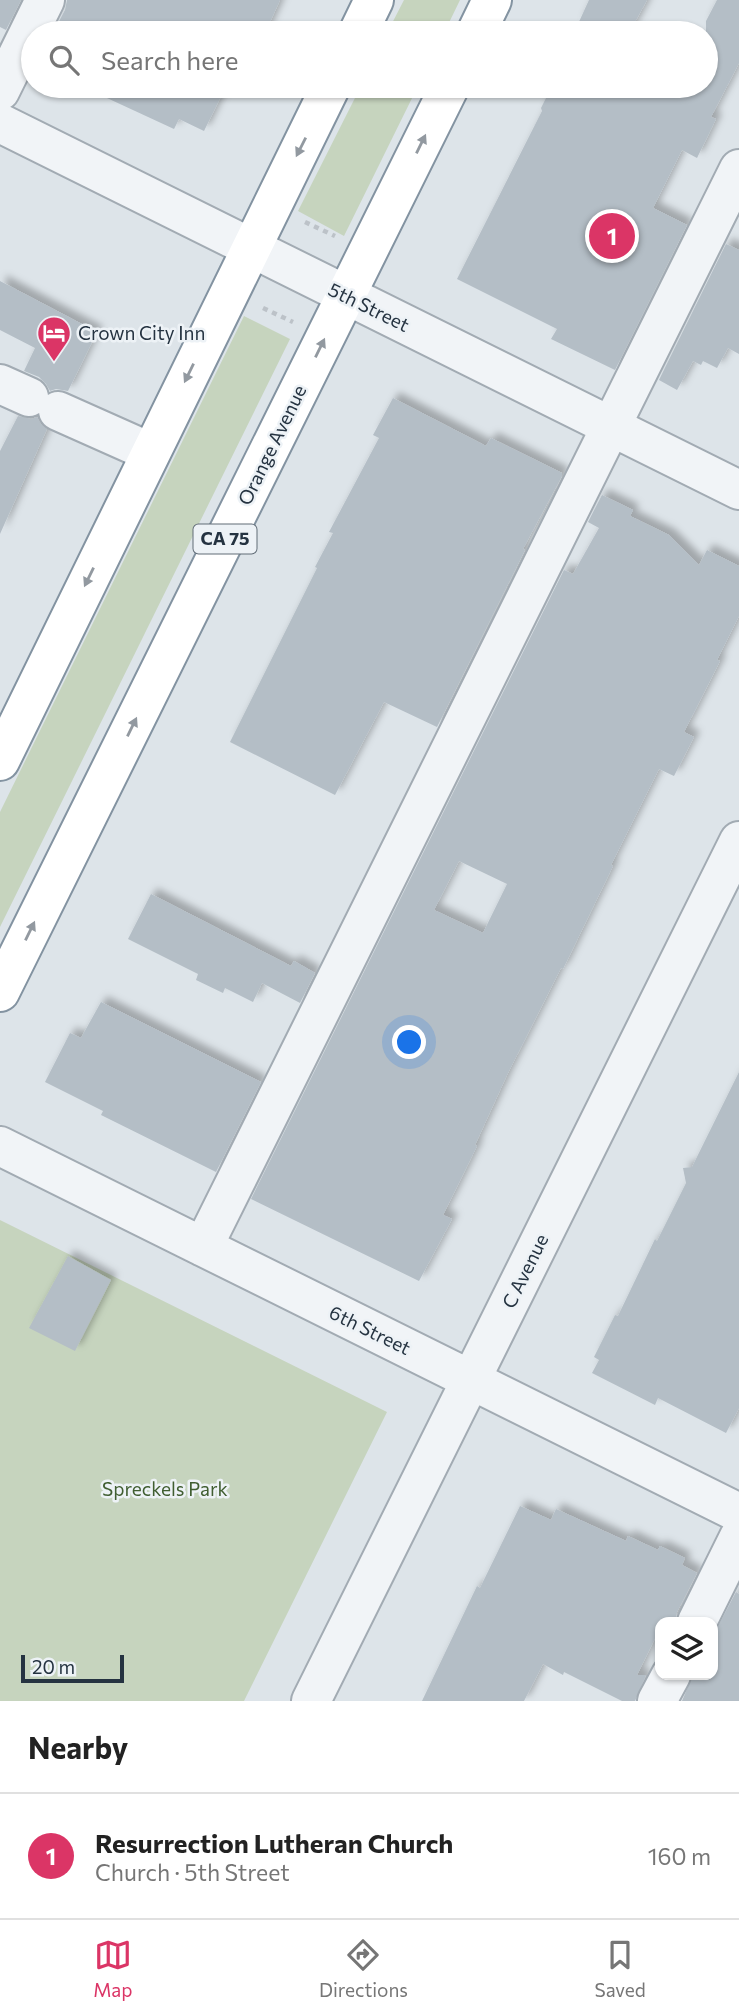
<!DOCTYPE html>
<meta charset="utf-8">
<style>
:root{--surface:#fff;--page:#f6f6f6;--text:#222;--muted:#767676;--line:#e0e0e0;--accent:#db3566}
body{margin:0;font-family:Commissioner,sans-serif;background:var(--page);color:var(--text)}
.controls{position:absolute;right:21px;bottom:21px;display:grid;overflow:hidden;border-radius:14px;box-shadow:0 2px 5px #0004}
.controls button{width:63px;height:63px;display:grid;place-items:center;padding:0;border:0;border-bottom:2px solid var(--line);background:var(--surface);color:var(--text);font:35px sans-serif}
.scale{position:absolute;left:21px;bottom:18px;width:103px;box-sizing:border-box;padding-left:7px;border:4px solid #253341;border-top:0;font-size:19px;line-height:24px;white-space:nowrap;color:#253341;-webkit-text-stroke:5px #edf2f6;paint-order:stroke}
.you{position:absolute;left:410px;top:1043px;width:24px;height:24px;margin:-18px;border:5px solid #fff;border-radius:50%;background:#1a73e8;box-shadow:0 0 0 10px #1a73e833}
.badge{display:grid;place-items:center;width:46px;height:46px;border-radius:50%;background:var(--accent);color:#fff;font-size:23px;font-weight:700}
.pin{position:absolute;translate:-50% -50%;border:4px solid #fff;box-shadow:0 2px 7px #0006}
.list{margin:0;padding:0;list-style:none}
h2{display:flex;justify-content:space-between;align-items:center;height:91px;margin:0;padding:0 28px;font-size:30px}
h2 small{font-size:23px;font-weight:400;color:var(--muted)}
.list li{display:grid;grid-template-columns:46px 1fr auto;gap:21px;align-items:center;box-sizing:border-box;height:126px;padding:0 28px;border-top:2px solid var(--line)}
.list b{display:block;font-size:26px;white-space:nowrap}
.list p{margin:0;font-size:23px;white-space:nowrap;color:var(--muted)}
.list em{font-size:23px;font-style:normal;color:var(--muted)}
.icon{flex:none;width:38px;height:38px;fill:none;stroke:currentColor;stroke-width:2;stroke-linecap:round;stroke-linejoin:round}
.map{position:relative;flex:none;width:739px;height:1701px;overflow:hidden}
.search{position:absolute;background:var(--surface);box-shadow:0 2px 5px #0004;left:21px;right:21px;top:21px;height:77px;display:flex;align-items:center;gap:18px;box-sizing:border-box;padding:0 24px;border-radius:38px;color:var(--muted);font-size:26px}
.sheet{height:217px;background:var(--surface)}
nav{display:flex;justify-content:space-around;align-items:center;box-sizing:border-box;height:98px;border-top:2px solid var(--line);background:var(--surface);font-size:19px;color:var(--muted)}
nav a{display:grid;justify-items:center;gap:4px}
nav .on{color:var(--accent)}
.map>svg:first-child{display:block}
.green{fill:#c6d4be}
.building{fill:#b4bec6;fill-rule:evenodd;filter:url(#shadow)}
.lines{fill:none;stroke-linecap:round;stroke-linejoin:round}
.minor-casing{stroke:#a2abb3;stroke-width:42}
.highway-casing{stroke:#8393a1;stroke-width:42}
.path{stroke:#bcc2c8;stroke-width:4.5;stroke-dasharray:5 5;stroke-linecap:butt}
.minor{stroke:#f1f4f7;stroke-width:38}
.highway{stroke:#fff;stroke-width:38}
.oneway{fill:#9299a0}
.labels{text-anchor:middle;stroke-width:5;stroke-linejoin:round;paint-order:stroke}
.shield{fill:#edf2f6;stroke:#616c77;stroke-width:2}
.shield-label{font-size:18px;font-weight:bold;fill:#253341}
.street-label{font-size:19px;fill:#253341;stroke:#edf2f6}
.poi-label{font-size:19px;fill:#253341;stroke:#edf2f6;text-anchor:start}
.park-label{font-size:19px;fill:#405e31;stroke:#edf2f6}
</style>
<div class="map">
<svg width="739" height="1701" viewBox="0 0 739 1701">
<defs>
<filter id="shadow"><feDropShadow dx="6" dy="-6" stdDeviation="3.5" flood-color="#0004"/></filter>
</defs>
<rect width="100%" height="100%" fill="#dde4e9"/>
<path class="green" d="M404 0H460L444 33H387Z
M361 86H418L344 236 298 211Z
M244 316 290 339 0 927V812Z
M0 1220 387 1412 244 1701H0Z"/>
<path class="building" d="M0 0H21L6 30 0 27Z
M67 0H280L265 33H132L110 21 104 33H53L65 10Z
M589 0H647L629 33H597L578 24Z
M717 0H739V63L711 117 716 119 697 158 682 150 653 208 687 225 615 370 551 339 557 329 457 279 542 111 541 108 550 90 552 91 555 86H706V21Z
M81 86H153L173 96 178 86H226L204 131 179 119 174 129Z
M726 244 739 250V354L728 348 717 368 703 361 701 365 693 361 677 390 659 380Z
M0 281 97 332 68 391 56 389 50 391 46 384 39 377 24 371 35 348 0 330Z
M393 398 486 446 491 438 562 473V476L523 549 525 550 437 727 384 702 335 795 230 742 317 568 315 567 333 533 329 532 379 438 373 435Z
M18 416 31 419 37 417 41 424 47 429 0 534V451Z
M602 495 633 510 630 516 669 535 699 565 707 550 739 566V616L717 660 720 661 684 732 694 737 674 776 659 769 611 865 613 866 563 969 561 968 507 1075 475 1145 477 1146 443 1215 452 1219 419 1281 251 1199 564 570 573 574 599 528 588 522ZM459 861 507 884 483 933 434 910Z
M151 894 291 966 294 961 315 973 300 1003 262 983 253 1002 225 988 223 993 196 980 198 974 128 939Z
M101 1002 261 1082 216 1172 101 1115 103 1111 45 1082 70 1033 81 1038Z
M739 1072V1408L726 1433 658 1398 655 1405 592 1373 599 1360 594 1357 615 1315 618 1316 655 1239 657 1241 686 1183 683 1168 692 1167Z
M68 1256 111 1280 75 1351 29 1328Z
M520 1506 551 1520 556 1509 626 1541 628 1536 658 1550 660 1546 685 1558 682 1565 697 1573 677 1612 675 1622H660V1628L637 1675H646L635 1701H622L564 1672 563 1675 543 1664 524 1701H422L477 1586 480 1588Z
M736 1592 739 1594V1701H682L693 1675H713V1636Z"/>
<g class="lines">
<g class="minor-casing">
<path id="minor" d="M0 91 45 0
M0 123 739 490
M0 384 29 397
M58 411 150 452
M0 1146 739 1513
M203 1247 739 169
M697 1622 739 1537
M311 1701 739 841
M657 1701 671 1675"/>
</g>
<g class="highway-casing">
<path id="highway" d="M358 33 374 0
M476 33 492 0
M0 761 331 86
M0 992 450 86"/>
</g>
<path class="path" d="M305 222 335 236
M263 308 293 322"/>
<use href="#minor" class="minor"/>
<use href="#highway" class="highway"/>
</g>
<defs><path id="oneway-solid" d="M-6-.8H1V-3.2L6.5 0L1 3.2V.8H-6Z" transform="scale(1.75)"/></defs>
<g class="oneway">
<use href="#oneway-solid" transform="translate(421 144) rotate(-64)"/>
<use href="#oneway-solid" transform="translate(301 147) rotate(117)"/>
<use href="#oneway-solid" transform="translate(320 348) rotate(-64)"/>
<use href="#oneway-solid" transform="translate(189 373) rotate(116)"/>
<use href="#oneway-solid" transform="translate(89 577) rotate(116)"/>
<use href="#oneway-solid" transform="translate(132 727) rotate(-64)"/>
<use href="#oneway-solid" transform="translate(30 931) rotate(-64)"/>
</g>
<defs>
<g id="hotel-pin" transform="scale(1.75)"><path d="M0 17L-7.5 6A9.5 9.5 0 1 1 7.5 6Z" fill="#db3566" stroke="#edf2f6"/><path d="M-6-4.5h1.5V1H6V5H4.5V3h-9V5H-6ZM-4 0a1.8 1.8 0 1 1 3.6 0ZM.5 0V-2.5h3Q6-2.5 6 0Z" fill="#fff"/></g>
</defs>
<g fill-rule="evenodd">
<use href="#hotel-pin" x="54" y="333"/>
</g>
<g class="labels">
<rect class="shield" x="193.5" y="524.5" width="63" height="29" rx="5"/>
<g class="shield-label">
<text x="225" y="545">CA 75</text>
</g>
<g class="street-label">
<text transform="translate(369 307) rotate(26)" y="7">5th Street</text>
<text transform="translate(272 445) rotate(-64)" y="7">Orange Avenue</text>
<text transform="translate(525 1271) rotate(-64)" y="7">C Avenue</text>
<text transform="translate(370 1330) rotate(26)" y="7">6th Street</text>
</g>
<g class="poi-label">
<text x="78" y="340">Crown City Inn</text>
</g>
<g class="park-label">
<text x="165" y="1496">Spreckels Park</text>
</g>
</g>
</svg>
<div class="controls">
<button><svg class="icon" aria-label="layers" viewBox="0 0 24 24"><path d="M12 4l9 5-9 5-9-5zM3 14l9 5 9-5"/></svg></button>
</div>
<div class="scale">20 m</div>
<div class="you"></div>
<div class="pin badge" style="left:612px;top:236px">1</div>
<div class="search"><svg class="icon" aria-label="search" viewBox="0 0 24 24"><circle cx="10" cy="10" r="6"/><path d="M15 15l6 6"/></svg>Search here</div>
</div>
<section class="sheet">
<h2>Nearby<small></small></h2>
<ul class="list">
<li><span class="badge">1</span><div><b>Resurrection Lutheran Church</b><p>Church · 5th Street</p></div><em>160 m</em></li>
</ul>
</section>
<nav>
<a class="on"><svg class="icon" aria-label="map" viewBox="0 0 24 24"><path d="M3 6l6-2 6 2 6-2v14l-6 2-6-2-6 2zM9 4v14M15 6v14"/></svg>Map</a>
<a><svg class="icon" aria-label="directions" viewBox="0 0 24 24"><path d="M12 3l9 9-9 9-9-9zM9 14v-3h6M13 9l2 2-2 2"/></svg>Directions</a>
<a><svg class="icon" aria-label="saved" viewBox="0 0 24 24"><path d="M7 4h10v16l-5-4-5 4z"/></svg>Saved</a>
</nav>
